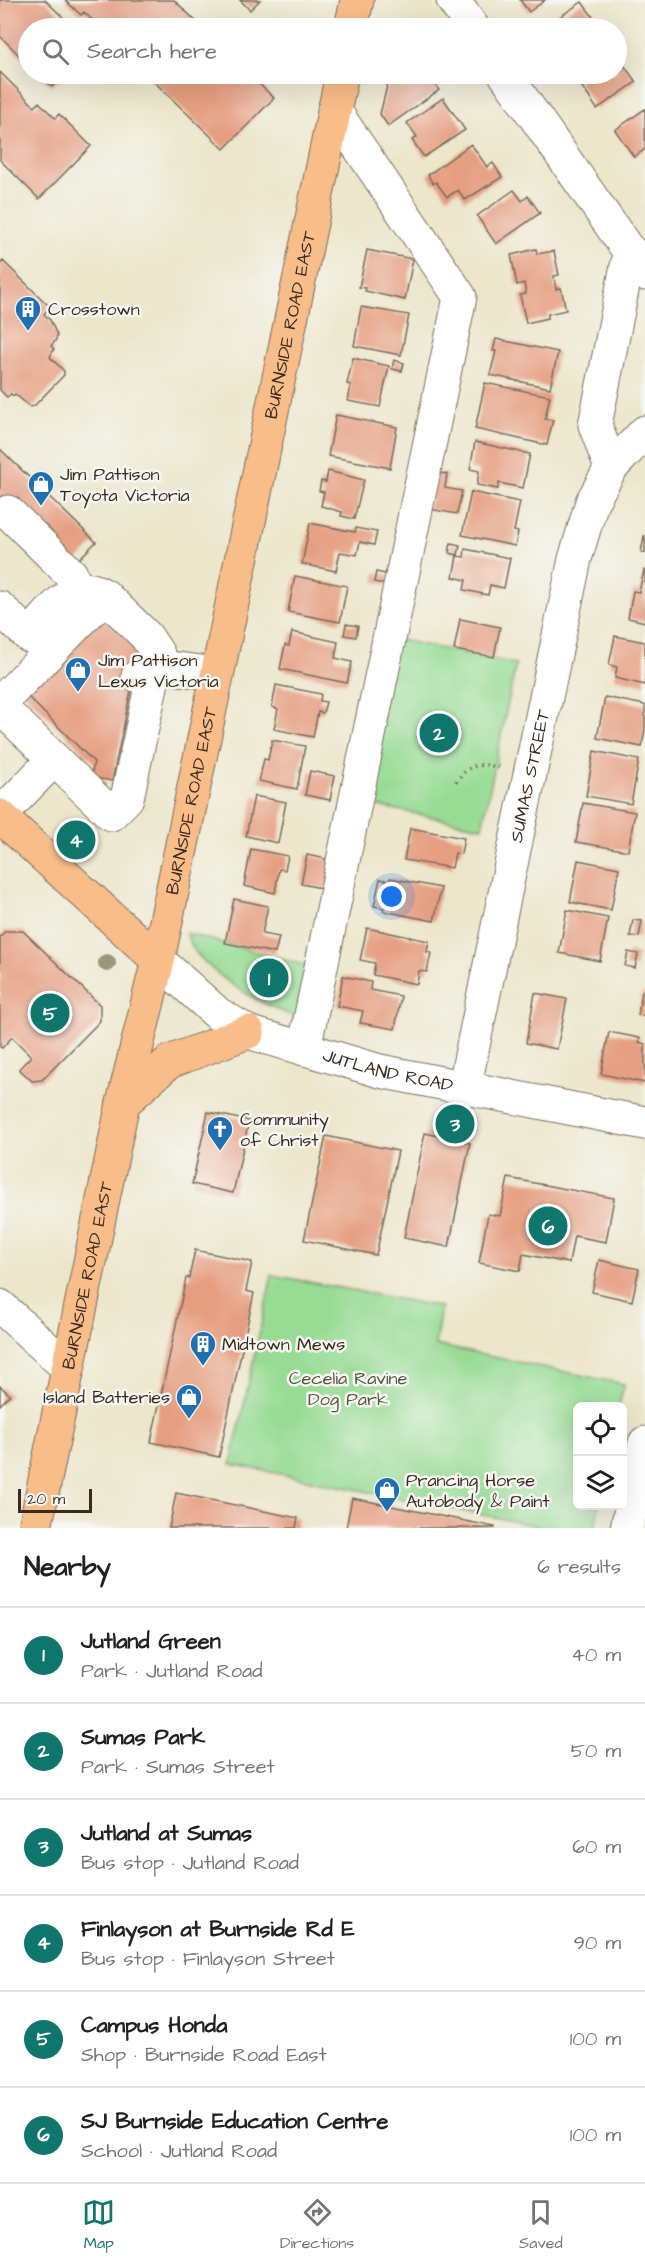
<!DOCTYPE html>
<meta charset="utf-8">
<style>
:root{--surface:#fff;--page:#f6f6f6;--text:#202124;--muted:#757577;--line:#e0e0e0;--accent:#0f766e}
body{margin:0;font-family:"Architects Daughter",sans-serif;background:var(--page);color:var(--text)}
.controls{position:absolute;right:18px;bottom:18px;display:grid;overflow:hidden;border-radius:9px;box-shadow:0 6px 24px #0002}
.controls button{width:54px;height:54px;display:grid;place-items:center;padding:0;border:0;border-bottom:2px solid var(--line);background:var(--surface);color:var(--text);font:30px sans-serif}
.scale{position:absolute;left:18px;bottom:15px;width:74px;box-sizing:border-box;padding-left:6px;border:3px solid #3b2a1e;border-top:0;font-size:16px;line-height:21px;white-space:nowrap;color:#3b2a1e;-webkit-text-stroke:4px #f6f6f2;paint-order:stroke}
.you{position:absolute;left:392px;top:897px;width:21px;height:21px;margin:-15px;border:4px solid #fff;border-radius:50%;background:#1a73e8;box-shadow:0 0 0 9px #1a73e833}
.badge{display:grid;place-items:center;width:39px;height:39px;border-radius:50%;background:var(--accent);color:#fff;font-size:20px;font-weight:700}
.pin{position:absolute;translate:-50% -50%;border:3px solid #fff;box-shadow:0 2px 6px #0006}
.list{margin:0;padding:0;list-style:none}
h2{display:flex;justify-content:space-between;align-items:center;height:78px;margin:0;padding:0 24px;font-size:26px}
h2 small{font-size:20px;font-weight:400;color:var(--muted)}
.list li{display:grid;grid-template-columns:39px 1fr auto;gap:18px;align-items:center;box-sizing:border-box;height:96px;padding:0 24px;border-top:2px solid var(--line)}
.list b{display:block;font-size:22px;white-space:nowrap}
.list p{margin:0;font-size:20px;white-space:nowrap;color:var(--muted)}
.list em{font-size:20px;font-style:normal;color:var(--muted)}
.icon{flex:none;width:33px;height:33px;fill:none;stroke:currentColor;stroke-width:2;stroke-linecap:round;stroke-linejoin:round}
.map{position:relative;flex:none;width:645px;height:1528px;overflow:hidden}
.search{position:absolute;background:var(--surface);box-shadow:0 6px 24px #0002;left:18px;right:18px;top:18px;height:66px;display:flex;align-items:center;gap:15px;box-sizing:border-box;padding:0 21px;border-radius:33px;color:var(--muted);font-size:22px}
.sheet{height:654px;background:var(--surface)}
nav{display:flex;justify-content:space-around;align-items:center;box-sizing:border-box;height:84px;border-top:2px solid var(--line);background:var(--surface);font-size:16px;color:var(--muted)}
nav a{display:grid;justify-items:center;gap:3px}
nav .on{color:var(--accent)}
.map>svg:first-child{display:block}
.green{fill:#98dc94;stroke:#6a8359;stroke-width:1.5}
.building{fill:#e69e80}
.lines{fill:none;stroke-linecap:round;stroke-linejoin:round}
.minor-casing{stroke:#796c5b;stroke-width:35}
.major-casing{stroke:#796c5b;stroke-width:35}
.path{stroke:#796c5b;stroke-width:4;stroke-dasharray:1.5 4.5;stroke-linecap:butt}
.minor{stroke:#fff;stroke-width:33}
.major{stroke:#f8bd89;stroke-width:33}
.tree{fill:#97977c}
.labels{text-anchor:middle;stroke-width:5;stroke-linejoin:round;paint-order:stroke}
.poi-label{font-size:18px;fill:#3b2a1e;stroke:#f6f6f2;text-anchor:start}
.street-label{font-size:18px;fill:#3b2a1e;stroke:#f6f6f2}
.park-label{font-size:18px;fill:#52563c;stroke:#f6f6f2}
</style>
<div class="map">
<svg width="645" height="1528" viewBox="0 0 645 1528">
<rect width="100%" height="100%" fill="#f6f6f2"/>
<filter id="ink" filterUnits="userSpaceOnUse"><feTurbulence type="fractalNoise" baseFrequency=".0167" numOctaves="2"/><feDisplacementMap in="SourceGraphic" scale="12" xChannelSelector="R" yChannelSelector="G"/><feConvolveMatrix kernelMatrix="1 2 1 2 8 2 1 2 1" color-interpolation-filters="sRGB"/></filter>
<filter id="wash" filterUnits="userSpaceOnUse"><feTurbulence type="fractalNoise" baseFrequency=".008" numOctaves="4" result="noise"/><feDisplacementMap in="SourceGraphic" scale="24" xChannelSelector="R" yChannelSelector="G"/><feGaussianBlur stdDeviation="1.35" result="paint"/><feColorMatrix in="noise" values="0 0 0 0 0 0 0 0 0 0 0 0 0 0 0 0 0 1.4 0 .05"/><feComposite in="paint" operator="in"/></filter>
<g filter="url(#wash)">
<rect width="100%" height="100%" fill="#ece6cb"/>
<path class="green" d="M396 639 516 664 482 827 362 803Z
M186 933 315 968 303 1020C265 1006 225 985 197 954 192 948 189 940 186 933Z
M272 1275 441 1307 435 1345 624 1384 619 1406H578V1506H599L595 1528H547L231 1464Z"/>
<g id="blocks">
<path class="building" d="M0 0H45L74 28H28V64L0 36Z
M65 0H174L203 28H101L84 12 81 15Z
M240 0H260L250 10Z
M520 0H545L529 12Z
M582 2 601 28H543Z
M616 54 636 82 597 109 578 81 589 74H616Z
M0 72 35 107 39 102 55 118 59 114 91 146 39 199 0 160Z
M38 74H65L52 87Z
M146 74H249L274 98 224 149Z
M390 74H428L439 90 388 126 380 114Z
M443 98 465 130 424 157 412 140 417 137 407 123Z
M645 109V149L634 157 615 130Z
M471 144 487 167 493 163 502 177 465 200 458 190 447 197 436 182 433 184 428 175Z
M514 190 522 201 528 196 540 213 496 244 477 216Z
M536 249 537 254 554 251 559 275 554 276 556 289 561 288 566 310 548 314V318L526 323 520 295 526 294 524 283 517 285 511 255Z
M367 250 413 259 405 300 365 291 366 288 359 287Z
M3 261 50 307 44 314 50 320 57 335 56 340 51 346 54 349 50 357 64 371V375L34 406 30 407 15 394 13 396 11 394 7 397 0 390V264Z
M361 307 409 315 401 355 354 346Z
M496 339 558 352 550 388 490 375 496 351H493Z
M353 358 389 366 380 407 348 401 351 385 347 384Z
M394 360 404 363 402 371 392 369Z
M485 383 550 396 545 419 553 420 547 445 475 429Z
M336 415 397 427 390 468 328 456Z
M475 442 530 454 523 488 499 483 498 489 477 485 479 471 470 469Z
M0 449 96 542 77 561 0 520Z
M328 471 364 480 354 519 341 516 342 512 321 506 324 492 319 491 321 481 326 482Z
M436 472 447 474 445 488 462 491 457 514 429 509Z
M471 492 520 502 514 531 518 532 515 546 462 535Z
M310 523 355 532 356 528 377 532 374 545 360 542 357 555 340 552 336 571 302 564Z
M644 536H645V553L641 552Z
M451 543 460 545 458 555 449 553Z
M465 549 510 558 504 588 490 585 488 595 464 590 466 580 453 577 457 556 464 557Z
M644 570H645V622L628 618 633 591 639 592Z
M376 572 390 575 388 585 374 582Z
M295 576 347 586 340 622 288 612Z
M96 610 139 652 112 781 91 777 94 762 19 688Z
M460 619 500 627 494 657 454 650Z
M346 624 358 626 356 637 344 635Z
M292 632 338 642 335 658 352 662 347 683 280 669 285 645 289 646Z
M615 636 645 642V685L615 678 617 667 609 665Z
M276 685 321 694 320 701 326 702 323 713 318 712 313 737 274 729 278 709 272 707Z
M605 697 645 705V729L642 747 597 738Z
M272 740 305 746 297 789 259 781 264 759 268 760Z
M594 751 639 760 631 804 586 796Z
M310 771 335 776 330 800 305 795Z
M254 796 286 802 278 843 246 836Z
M583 803 635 812 628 851 576 842Z
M410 828 464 838 461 854 455 853 452 868 404 860Z
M251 849 288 856 285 870 279 869 275 893 244 886Z
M307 855 336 861 331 890 301 884Z
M578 860 619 868 611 910 570 902Z
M390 878 441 888 434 921 383 911 384 908 374 906 380 879 389 881Z
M234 899 268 906 262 934 279 937 275 953 225 943Z
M567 910 608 918 600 961 559 953Z
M633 920 642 921 639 937 630 936Z
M367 928 429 941 427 952 431 953 427 972 419 971 417 984 373 975 375 963 360 960Z
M5 931H23L100 1005V1021L42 1080 32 1081 19 1069 31 1056 12 1037 2 1048 0 1047V937Z
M628 952 638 954 635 968 625 966Z
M343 976 371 982 370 990 401 996 395 1029 360 1023 363 1011 337 1006Z
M642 992 645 993V1016L638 1015Z
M535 993 567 999 557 1049 526 1043Z
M609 1032 640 1038 639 1042 645 1044V1083L601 1074Z
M208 1112 249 1121 233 1193 192 1184Z
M425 1133 470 1143 449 1247 404 1238Z
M326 1136 398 1151 376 1255 304 1240Z
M508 1178 614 1198 606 1242 574 1236 569 1263 523 1254 520 1271 479 1263 488 1214 500 1216Z
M195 1250 252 1262 246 1291 254 1293 219 1457 151 1442 186 1278H189Z
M599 1260 639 1269 632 1301 592 1292Z
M0 1386 10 1395 0 1405Z
M176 1493 298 1518 296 1528H169Z
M352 1498 495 1527V1528H346Z"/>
</g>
</g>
<g filter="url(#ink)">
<use href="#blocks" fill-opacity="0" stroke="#796c5b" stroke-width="1.5"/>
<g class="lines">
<g class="minor-casing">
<g id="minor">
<path d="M453 0 473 28"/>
<path d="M505 74 645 274"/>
<path d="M611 468 595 425 630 251"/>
<path d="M8 512 71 574 76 591"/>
<path d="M0 608 29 636C45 620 67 585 92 590 96 591 102 594 105 596"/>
<path d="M138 676 156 666 216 674"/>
<path d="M0 703 105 596 146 636 158 654 127 798 111 814 0 707"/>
<path d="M0 815 54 759"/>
<path id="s1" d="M158 960 218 1014 248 1032 380 1071 645 1123"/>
<path d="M304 1049 460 297 334 110"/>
<path id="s2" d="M464 1089 575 559 592 502 611 468 645 432"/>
<path d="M0 1306 68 1368"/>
<path d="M627 1528 645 1443"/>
</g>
</g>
<g class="major-casing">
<g id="major">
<path d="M351 28 357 0"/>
<path d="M0 816 158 960"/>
<path d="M123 1103 169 1062 248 1032"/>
<path id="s3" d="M35 1528 123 1103 158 960 342 74"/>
</g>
</g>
<path class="path" d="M456 782C470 762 481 763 503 768"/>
<use href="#minor" class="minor"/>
<use href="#major" class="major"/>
</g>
<circle class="tree" cx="107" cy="963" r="9"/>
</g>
<defs>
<g id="building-pin" transform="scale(1.35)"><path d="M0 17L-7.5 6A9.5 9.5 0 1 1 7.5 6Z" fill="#1f6fb2" stroke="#f6f6f2"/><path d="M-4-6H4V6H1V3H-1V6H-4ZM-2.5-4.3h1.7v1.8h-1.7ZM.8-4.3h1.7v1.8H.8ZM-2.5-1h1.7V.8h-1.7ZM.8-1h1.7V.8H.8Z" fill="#fff"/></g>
<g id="shop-pin" transform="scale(1.35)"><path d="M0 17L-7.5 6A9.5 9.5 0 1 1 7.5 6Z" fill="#1f6fb2" stroke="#f6f6f2"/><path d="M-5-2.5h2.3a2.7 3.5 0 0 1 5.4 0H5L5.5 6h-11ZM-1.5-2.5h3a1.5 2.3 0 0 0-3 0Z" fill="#fff"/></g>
<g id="church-pin" transform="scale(1.35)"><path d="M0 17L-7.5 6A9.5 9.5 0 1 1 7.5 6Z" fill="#1f6fb2" stroke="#f6f6f2"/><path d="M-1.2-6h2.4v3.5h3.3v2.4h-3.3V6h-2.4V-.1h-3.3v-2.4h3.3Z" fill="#fff"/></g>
</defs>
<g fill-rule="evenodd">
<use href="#building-pin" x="28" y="309"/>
<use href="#shop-pin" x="41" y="484"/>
<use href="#shop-pin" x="78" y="670"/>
<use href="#church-pin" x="220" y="1129"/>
<use href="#building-pin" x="203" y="1344"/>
<use href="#shop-pin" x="189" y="1397"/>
<use href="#shop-pin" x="387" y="1490"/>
</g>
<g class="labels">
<g class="poi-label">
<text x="48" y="315">Crosstown</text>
<text x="60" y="480">Jim Pattison<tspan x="60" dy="21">Toyota Victoria</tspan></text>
<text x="98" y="666">Jim Pattison<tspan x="98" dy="21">Lexus Victoria</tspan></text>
<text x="240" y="1125">Community<tspan x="240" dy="21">of Christ</tspan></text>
<text x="222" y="1350">Midtown Mews</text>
<text x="170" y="1403" text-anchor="end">Island Batteries</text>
<text x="406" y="1486">Prancing Horse<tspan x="406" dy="21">Autobody &amp; Paint</tspan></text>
</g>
<g class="street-label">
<text dy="6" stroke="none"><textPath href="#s3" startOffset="1230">BURNSIDE ROAD EAST</textPath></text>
<text dy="6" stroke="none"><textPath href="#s2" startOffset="320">SUMAS STREET</textPath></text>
<text dy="6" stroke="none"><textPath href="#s3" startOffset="744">BURNSIDE ROAD EAST</textPath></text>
<text dy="6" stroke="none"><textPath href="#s1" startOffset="261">JUTLAND ROAD</textPath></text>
<text dy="6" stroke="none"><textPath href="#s3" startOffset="258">BURNSIDE ROAD EAST</textPath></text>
</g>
<g class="park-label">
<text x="348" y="1384">Cecelia Ravine<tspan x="348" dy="21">Dog Park</tspan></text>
</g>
</g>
</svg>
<div class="controls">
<button><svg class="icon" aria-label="locate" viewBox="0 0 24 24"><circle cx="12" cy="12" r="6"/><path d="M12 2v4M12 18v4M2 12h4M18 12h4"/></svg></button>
<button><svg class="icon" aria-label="layers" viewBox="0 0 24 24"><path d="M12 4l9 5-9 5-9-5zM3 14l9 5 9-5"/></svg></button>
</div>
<div class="scale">20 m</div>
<div class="you"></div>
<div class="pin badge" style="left:269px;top:978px">1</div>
<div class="pin badge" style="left:439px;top:733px">2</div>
<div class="pin badge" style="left:455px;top:1124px">3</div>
<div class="pin badge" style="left:76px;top:840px">4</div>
<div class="pin badge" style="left:50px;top:1013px">5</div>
<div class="pin badge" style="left:548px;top:1226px">6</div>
<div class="search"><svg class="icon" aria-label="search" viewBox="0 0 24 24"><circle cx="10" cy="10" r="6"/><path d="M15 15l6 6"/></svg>Search here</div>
</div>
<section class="sheet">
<h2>Nearby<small>6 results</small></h2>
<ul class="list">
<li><span class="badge">1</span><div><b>Jutland Green</b><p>Park · Jutland Road</p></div><em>40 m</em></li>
<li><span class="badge">2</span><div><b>Sumas Park</b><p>Park · Sumas Street</p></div><em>50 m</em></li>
<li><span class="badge">3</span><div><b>Jutland at Sumas</b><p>Bus stop · Jutland Road</p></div><em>60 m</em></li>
<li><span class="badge">4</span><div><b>Finlayson at Burnside Rd E</b><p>Bus stop · Finlayson Street</p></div><em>90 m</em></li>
<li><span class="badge">5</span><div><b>Campus Honda</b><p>Shop · Burnside Road East</p></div><em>100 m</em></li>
<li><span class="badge">6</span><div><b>SJ Burnside Education Centre</b><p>School · Jutland Road</p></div><em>100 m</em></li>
</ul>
</section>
<nav>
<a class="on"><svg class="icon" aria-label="map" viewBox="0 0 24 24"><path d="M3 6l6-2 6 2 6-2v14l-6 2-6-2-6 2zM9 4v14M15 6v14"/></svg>Map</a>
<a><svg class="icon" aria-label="directions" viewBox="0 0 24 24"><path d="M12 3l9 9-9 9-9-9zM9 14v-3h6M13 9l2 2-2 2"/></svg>Directions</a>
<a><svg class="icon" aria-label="saved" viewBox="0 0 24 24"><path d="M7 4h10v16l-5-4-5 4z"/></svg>Saved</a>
</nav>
